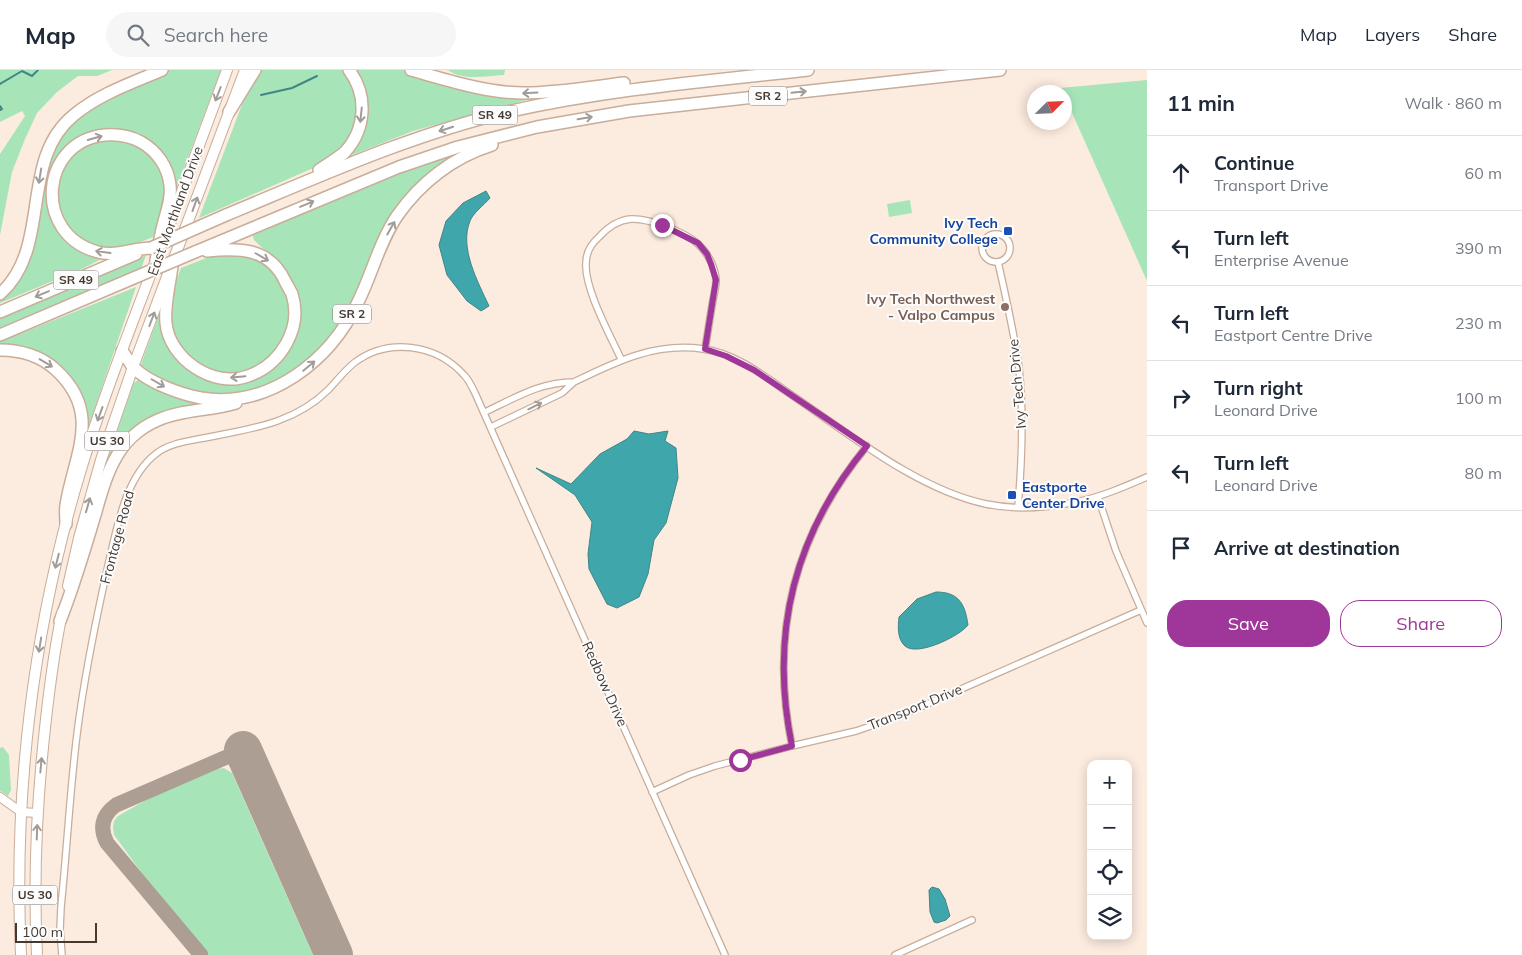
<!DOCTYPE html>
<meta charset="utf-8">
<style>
:root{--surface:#fff;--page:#f6f6f7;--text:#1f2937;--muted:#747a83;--line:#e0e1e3;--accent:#9f3699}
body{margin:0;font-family:Mulish,sans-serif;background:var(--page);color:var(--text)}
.controls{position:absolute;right:15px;bottom:15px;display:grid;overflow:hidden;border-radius:10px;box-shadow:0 2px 12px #0003}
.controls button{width:45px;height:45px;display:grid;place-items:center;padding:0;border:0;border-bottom:1px solid var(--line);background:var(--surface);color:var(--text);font:25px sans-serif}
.compass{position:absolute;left:1027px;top:15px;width:45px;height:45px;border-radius:50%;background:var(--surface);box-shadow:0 2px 12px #0003;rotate:66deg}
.scale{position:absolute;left:15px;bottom:12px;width:82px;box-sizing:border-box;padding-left:5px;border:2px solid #453a32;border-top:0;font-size:14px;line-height:18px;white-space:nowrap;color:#453a32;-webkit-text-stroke:4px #fcfcfc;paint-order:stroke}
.stop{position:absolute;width:15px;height:15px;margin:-11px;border:4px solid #9f3699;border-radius:50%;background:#fff}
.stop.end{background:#9f3699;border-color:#fff;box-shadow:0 1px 5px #0008}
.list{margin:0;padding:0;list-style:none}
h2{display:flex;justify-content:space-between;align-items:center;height:65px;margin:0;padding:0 20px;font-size:21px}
h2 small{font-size:16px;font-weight:400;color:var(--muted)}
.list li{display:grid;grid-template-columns:32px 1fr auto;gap:15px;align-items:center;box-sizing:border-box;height:75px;padding:0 20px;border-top:1px solid var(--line)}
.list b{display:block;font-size:19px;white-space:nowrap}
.list p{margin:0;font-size:16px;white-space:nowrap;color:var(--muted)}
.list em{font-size:16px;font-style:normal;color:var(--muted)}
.actions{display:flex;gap:10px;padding:15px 20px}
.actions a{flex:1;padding:11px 0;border:1px solid var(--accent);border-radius:20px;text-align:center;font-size:18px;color:var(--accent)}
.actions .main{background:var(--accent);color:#fff}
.icon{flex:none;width:28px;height:28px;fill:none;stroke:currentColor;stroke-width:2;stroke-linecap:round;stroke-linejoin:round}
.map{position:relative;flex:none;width:1147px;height:885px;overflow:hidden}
header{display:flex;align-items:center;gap:30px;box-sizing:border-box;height:70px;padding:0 25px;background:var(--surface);border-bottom:1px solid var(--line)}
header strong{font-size:24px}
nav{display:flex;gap:28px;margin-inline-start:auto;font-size:18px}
.search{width:350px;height:45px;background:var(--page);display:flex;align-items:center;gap:12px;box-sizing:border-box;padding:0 18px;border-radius:28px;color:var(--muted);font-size:19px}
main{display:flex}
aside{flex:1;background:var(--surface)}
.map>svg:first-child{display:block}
.green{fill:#a7e5b9}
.water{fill:#3fa6ab;stroke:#418687}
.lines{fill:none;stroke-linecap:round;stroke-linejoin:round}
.stream{stroke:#418687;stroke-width:2}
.taxiway{stroke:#ac9e93;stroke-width:15}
.runway{stroke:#ac9e93;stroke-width:38}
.minor-casing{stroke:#c8ad9a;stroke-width:8}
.tertiary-casing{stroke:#c8ad9a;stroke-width:10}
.trunk-casing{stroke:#c8ad9a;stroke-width:12}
.motorway-casing{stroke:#c8ad9a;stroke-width:14}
.minor{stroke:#fff;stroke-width:5.5}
.tertiary{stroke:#fff;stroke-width:8}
.trunk{stroke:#fff;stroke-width:10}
.motorway{stroke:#fff;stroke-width:11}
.motorway-bridge-casing{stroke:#c8ad9a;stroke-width:14;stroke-linecap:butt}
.motorway-bridge{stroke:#fff;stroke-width:11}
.oneway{stroke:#a29c98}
.route{stroke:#9f3699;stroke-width:6}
.transit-dot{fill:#1a4fb4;stroke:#fcfcfc;stroke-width:2}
.education-dot{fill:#8d6e63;stroke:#fcfcfc;stroke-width:2}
.labels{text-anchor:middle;stroke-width:4;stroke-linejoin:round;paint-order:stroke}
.shield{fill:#fcfcfc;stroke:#7c746f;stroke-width:1}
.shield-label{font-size:12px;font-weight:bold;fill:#453a32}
.street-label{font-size:14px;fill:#453a32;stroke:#fcfcfc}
.transit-label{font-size:14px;font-weight:bold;fill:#164399;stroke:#fcfcfc;text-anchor:end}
.education-label{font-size:14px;font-weight:bold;fill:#785e54;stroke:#fcfcfc;text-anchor:end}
</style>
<header>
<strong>Map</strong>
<div class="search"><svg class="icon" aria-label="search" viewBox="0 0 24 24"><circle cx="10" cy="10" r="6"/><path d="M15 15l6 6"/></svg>Search here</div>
<nav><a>Map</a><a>Layers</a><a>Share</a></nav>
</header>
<main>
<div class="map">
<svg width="1147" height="885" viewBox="0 0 1147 885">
<rect width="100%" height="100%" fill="#fcebdf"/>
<path class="green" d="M0 0H112L97 6H78L57 22 37 43 25 69 12 102 0 165V84L25 46 22 41 0 52Z
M167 0H221L176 119H175L166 92 111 59 97 61 80 68 59 86 53 97 49 137 53 151 62 165 105 187 84 198 0 233V228L16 209 44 98 59 66 94 34Z
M261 0H343L357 25 358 48 349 72 327 91 311 99 199 148 249 16Z
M352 0H403L443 12 545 25 413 61 352 85 360 65Z
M448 0H505L504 5C486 6 463 11 448 0Z
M1147 10V211L1065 27 1064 22H1062L1060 18Z
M99 69C106 69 113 68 119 69 150 74 169 104 165 134 163 145 157 156 153 167 140 172 126 179 112 179 66 177 40 128 67 90 75 79 87 74 99 69Z
M461 82 408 126 351 236C312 300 253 342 176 318 164 315 151 304 140 297L160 242 163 258 206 308 266 301 297 253 275 190 254 170 253 166 254 163 411 98Z
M910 130 912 143 889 147 887 134Z
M219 183C247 183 264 188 281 212 288 223 290 235 289 248 285 320 176 321 169 249 167 232 175 214 181 198Z
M146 185 141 199 0 258V247Z
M136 217 86 364 63 302 0 277V272Z
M138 310H142L171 326 216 334 164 343 106 395 132 317 134 313Z
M3 677 9 685 11 720 8 726 0 721V678Z
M224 698 232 703 313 885H209L141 802 120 773 114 765 113 757 114 751 118 746 155 725 218 699Z"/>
<path class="water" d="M486 121 490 128C484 135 473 143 470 151 459 178 478 212 489 236L481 241 467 231 447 205 439 175 446 151 463 133Z
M634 361 649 364 668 361 665 371 676 378 678 408 666 453 654 470 648 504 639 527 617 538 607 534 589 499 588 484 592 452 575 425 536 398 571 414 600 384 627 369Z
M936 522C959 522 965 534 968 555 960 566 917 587 905 576 897 569 898 556 899 547L917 529Z
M932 817 939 819 945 829 950 846 946 850 937 853 934 852 930 842 929 820Z"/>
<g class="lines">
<path class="stream" d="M0 14 22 1 32 6 38 0
M261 25 292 18 317 6
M0 36 2 39 0 40"/>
<path class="taxiway" d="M201 885 107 773C99 758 102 745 116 735L243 680"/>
<path class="runway" d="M243 680 334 885"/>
<g class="minor-casing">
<path id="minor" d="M982 178a14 14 0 1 1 28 0a14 14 0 1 1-28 0Z
M998 192C1006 227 1014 262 1019 298 1024 344 1022 391 1018 437
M621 289C610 265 584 218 586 193 586 183 591 174 599 167 608 157 618 150 631 149 649 148 685 162 698 174 707 182 716 198 716 211 716 217 714 224 713 230 710 246 708 262 705 279
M574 312C615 292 655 272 703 279 737 283 768 309 796 328 852 366 919 420 986 434 1015 440 1047 438 1076 432 1101 427 1124 417 1147 407
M485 342C515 328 540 312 574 312L562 323 491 357
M1098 427 1116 481 1147 553
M792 676C769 563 794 465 867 376
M652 722 689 705 715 696 792 676 856 661 900 646 1141 540
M62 885 60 860 61 837C66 788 69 739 74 691 80 627 93 563 107 500 116 463 124 407 157 383 170 373 189 371 204 368 249 359 294 354 328 320 336 312 344 301 354 293 388 267 436 274 464 305 469 310 472 317 475 323L725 885
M895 885 972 850"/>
</g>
<g class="tertiary-casing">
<path id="tertiary" d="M0 727 21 742 37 743"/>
</g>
<g class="trunk-casing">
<path id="trunk" d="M164 170 227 0
M68 516 79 468 101 390 133 297 245 0
M21 885C13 724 33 560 79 406 100 335 128 265 154 195
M37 885C33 806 37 727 46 649 50 613 55 577 62 543"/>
</g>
<g class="motorway-casing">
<path id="motorway" d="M411 0C447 10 486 23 524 23 557 23 591 17 624 13
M229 42 255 0
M319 100C328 94 337 89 345 82 366 59 368 25 349 0
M226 145C320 106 412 64 511 41 609 19 709 11 808 0
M151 178C134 178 115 187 98 182 32 165 40 71 105 65 118 64 130 66 141 72 157 81 168 97 170 115 172 132 164 147 161 164 159 172 158 181 156 190
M195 182 399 97 458 77 537 57 629 41 1000 0
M172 196C170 214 164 234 166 253 169 288 213 319 248 306 280 295 303 259 292 224 290 220 287 215 285 211 269 177 238 178 207 181
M0 224C53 177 18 90 74 45 99 24 132 13 162 0
M0 242 136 184
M0 265 110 218
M0 280C20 280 41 286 56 300 103 343 74 385 66 435 65 441 66 448 66 454
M122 281C126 286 129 292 133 297 149 313 180 324 201 328 269 339 330 291 358 232 372 204 379 173 397 146 420 113 453 87 492 75
M60 551C74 516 84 481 95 445 100 427 105 407 114 391 123 373 139 358 158 350 183 339 210 341 236 333"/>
</g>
<use href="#minor" class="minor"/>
<use href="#tertiary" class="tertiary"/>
<use href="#trunk" class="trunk"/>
<use href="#motorway" class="motorway"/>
<g class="motorway-bridge-casing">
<path id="motorway-bridge" d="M151 178 226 145
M110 218 195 182"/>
</g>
<use href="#motorway-bridge" class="motorway-bridge"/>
</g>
<defs><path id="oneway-shaft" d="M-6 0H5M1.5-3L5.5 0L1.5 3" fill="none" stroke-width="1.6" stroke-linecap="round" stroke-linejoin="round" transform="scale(1.25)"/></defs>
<g class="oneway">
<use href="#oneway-shaft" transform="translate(799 22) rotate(-6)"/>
<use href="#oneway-shaft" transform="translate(530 23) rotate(177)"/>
<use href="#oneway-shaft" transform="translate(218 24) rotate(111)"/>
<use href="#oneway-shaft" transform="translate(361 45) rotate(96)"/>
<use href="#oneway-shaft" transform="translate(585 48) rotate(-10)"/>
<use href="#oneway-shaft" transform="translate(446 59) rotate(162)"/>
<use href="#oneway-shaft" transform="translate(95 68) rotate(-16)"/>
<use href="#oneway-shaft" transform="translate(40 106) rotate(99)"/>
<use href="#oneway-shaft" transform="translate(195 134) rotate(-70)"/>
<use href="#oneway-shaft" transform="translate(307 134) rotate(-23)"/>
<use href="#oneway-shaft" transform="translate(391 158) rotate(-60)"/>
<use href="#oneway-shaft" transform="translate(103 182) rotate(-172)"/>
<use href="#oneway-shaft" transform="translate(262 187) rotate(30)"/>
<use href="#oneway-shaft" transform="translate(42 224) rotate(157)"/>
<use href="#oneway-shaft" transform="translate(152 249) rotate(-69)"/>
<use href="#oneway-shaft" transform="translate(46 293) rotate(31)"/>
<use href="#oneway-shaft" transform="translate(309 296) rotate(-40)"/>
<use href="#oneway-shaft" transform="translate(238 307) rotate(175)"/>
<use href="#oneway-shaft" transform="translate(158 313) rotate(30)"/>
<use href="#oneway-shaft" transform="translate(535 336) rotate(-26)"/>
<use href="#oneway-shaft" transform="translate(100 344) rotate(110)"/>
<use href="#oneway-shaft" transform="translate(88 435) rotate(-74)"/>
<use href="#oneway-shaft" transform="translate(57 491) rotate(104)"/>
<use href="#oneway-shaft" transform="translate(40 575) rotate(99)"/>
<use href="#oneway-shaft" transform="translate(41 695) rotate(-85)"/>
<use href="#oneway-shaft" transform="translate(37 762) rotate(-88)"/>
</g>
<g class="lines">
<path class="route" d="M662 155 698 173 707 184 711 194 716 210 705 279 726 286 754 300 867 376C794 464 769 564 792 676L740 690"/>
</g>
<g class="transit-dot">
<rect x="1003" y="156" width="10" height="10" rx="2.5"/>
<rect x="1007" y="420" width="10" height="10" rx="2.5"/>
</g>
<circle class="education-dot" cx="1005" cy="237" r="5"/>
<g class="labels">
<g class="shield">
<rect x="749" y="16.5" width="38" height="19" rx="4"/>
<rect x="472.5" y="35.5" width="45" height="19" rx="4"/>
<rect x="53.5" y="200.5" width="45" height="19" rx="4"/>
<rect x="333" y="234.5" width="38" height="19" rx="4"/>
<rect x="84.5" y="361.5" width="45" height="19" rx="4"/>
<rect x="12.5" y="815.5" width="45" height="19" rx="4"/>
</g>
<g class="shield-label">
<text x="768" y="30">SR 2</text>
<text x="495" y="49">SR 49</text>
<text x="76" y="214">SR 49</text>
<text x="352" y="248">SR 2</text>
<text x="107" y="375">US 30</text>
<text x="35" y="829">US 30</text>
</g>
<g class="street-label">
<text transform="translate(175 141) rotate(-70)" y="5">East Morthland Drive</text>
<text transform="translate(1017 314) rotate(-95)" y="5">Ivy Tech Drive</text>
<text transform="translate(117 467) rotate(-75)" y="5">Frontage Road</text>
<text transform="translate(605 614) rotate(66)" y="5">Redbow Drive</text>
<text transform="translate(915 637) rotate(-22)" y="5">Transport Drive</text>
</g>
<g class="transit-label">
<text x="998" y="158">Ivy Tech<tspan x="998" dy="16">Community College</tspan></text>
<text x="1022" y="422" text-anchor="start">Eastporte<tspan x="1022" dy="16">Center Drive</tspan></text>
</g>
<g class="education-label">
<text x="995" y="234">Ivy Tech Northwest<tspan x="995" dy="16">- Valpo Campus</tspan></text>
</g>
</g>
</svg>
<div class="controls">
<button>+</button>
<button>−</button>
<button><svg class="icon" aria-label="locate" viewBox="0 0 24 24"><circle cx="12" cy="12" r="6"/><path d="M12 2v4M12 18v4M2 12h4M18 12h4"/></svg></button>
<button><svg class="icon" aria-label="layers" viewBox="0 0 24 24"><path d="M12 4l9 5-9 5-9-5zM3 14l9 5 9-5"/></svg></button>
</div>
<svg class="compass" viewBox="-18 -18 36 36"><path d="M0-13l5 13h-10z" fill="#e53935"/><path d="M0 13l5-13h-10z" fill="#747a83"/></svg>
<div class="scale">100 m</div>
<div class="stop" style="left:740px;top:690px"></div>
<div class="stop end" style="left:662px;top:155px"></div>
</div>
<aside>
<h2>11 min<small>Walk · 860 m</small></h2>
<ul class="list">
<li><svg class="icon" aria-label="ahead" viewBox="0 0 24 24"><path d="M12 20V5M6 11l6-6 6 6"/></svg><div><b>Continue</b><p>Transport Drive</p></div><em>60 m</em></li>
<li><svg class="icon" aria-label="left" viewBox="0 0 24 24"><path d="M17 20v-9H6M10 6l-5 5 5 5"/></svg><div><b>Turn left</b><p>Enterprise Avenue</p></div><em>390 m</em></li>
<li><svg class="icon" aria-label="left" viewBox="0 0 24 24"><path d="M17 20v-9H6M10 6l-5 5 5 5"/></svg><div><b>Turn left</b><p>Eastport Centre Drive</p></div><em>230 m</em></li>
<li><svg class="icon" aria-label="right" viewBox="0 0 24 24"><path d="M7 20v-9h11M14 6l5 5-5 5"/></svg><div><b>Turn right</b><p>Leonard Drive</p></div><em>100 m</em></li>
<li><svg class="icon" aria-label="left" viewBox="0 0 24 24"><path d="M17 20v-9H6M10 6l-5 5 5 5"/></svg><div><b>Turn left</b><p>Leonard Drive</p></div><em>80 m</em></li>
<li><svg class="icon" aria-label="arrive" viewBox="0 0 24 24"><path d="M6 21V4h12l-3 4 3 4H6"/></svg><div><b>Arrive at destination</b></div></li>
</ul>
<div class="actions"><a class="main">Save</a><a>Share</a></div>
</aside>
</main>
